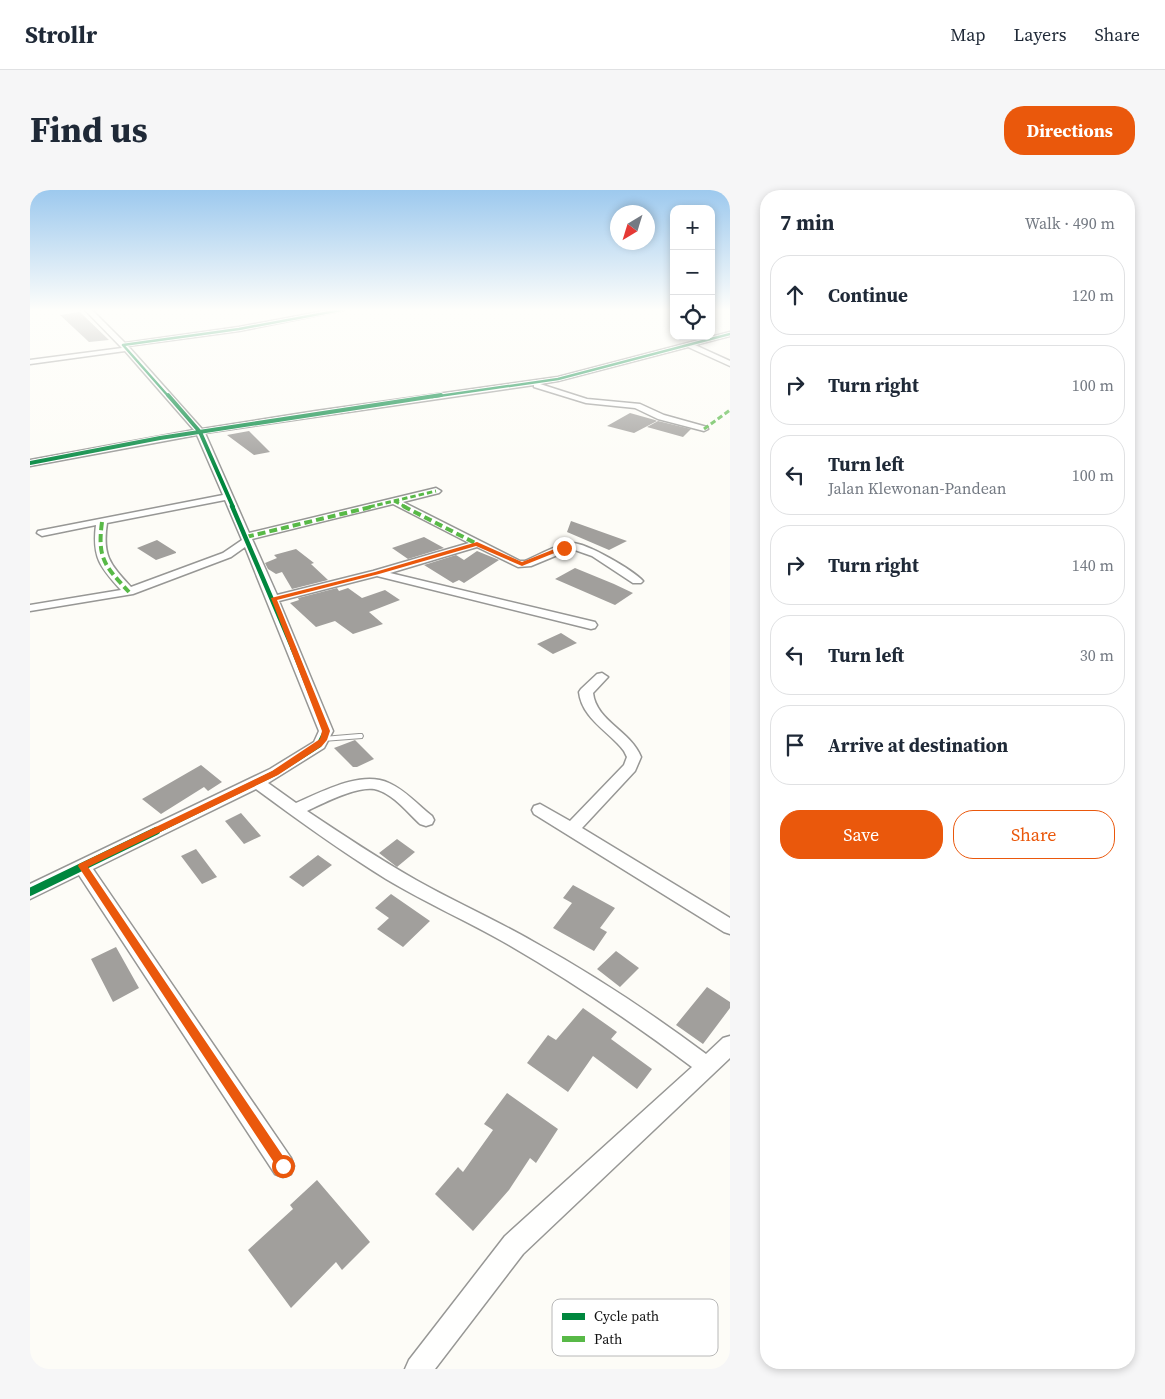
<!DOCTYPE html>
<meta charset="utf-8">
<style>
:root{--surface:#fff;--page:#f6f6f7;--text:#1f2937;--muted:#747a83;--line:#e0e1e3;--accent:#ea580c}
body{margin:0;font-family:"Source Serif 4",serif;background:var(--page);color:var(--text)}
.controls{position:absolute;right:15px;top:15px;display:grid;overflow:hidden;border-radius:10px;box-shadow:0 2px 8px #0003}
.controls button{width:45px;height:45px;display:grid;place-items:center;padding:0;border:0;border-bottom:1px solid var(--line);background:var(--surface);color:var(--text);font:25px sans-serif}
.compass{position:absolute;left:580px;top:15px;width:45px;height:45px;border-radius:50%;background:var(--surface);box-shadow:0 2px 8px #0003;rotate:218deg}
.stop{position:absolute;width:15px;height:15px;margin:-11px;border:4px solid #ea580c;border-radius:50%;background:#fff}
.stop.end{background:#ea580c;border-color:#fff;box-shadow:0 1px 5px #0008}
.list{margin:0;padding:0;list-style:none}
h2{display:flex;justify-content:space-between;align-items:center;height:65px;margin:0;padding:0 20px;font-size:21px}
h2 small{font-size:16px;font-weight:400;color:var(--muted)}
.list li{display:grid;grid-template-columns:32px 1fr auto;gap:15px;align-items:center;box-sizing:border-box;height:80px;margin:0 10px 10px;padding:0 10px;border:1px solid var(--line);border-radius:20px}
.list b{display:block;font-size:19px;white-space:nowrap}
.list p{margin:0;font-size:16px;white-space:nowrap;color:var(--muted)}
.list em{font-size:16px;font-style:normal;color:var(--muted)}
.actions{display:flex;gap:10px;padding:15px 20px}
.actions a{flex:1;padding:11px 0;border:1px solid var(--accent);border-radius:20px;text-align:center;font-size:18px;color:var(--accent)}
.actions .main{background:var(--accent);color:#fff}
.icon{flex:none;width:28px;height:28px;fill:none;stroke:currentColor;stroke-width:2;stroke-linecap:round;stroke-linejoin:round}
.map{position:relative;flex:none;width:700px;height:1179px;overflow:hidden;border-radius:20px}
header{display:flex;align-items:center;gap:30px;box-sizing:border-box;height:70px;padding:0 25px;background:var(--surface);border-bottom:1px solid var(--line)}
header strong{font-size:24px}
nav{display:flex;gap:28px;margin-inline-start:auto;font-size:18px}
.intro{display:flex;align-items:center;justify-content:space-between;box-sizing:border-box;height:120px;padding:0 30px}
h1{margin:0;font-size:35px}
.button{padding:12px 22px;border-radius:20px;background:var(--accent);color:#fff;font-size:18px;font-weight:700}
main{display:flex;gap:30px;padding:0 30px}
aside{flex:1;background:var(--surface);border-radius:20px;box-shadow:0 2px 8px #0003}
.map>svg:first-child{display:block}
.building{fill:#a19f9c}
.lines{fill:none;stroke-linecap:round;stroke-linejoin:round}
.service-casing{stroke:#979795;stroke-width:2}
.minor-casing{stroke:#979795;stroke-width:3}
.service{fill:#fffffe;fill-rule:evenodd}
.minor{fill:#fffffe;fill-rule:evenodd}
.quiet-far1{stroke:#58b947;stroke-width:3;stroke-dasharray:5.5 3;stroke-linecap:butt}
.quiet{stroke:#58b947;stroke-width:4;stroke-dasharray:8 4;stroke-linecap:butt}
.cycleway-far4-casing{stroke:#fff;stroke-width:4}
.cycleway-far3-casing{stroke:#fff;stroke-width:5.5}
.cycleway-far2-casing{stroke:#fff;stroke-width:7}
.cycleway-far1-casing{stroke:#fff;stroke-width:9}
.cycleway-casing{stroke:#fff;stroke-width:11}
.cycleway-far4{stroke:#00873e;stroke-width:2.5}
.cycleway-far3{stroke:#00873e;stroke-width:4}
.cycleway-far2{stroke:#00873e;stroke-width:4.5}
.cycleway-far1{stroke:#00873e;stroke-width:5.5}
.cycleway{stroke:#00873e;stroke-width:8}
.route{fill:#ea580c}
.key{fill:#fff;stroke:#b8b8b8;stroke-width:1}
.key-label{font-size:14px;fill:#111}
</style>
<header>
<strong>Strollr</strong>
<nav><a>Map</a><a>Layers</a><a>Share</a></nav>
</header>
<div class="intro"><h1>Find us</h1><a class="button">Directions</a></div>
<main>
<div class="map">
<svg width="700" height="1179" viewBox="0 0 700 1179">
<rect width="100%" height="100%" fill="#fdfcf7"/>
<path class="building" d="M50 122 79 150 59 152 30 125Z
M600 223 625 230 627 231 604 243 577 236Z
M628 231 661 239 653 247 617 237Z
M219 241 240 262 224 265 197 245Z
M541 331 597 351 579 360 537 342Z
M394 347 414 358 378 369 362 358Z
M127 350 146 362V363L126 370 107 358Z
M266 359 284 373 281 374 298 390 262 399 252 382 246 384 238 379 235 373 247 368 244 365Z
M447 361 469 370 434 393 429 390 423 393 394 375 426 365 434 370Z
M545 378 584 394 603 403 585 415 525 389Z
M307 398 309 401 318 398 332 408 355 400 370 410 339 422 353 434 323 444 305 431 286 437 260 413 269 410 268 408Z
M531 443 547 453 523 464 507 454Z
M325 550 344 569 327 577H323L304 558Z
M171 575 192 592 178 601 174 597 131 624 112 609Z
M211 623 231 646 214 654 195 631Z
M367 649 385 662 367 677 349 663Z
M166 659 187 687 172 694 151 666Z
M288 665 302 675 273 697 259 687Z
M543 695 585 718 570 738 577 742 564 761 523 738 542 713 533 708Z
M361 704 400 731 373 757 347 739 359 728 345 718Z
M86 757 109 798 83 812 61 769Z
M586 761 609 778 590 797 567 779Z
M677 797 700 812V818L673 854 646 835Z
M553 818 587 842 581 849 622 879 607 899 563 866 538 902 497 873 518 845 526 850Z
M477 903 528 939 506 973 500 968 479 1000 443 1041 405 1004 428 977 433 982 463 940 454 934Z
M287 990 340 1052 312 1080 306 1072 261 1118 218 1060 263 1019 260 1015Z"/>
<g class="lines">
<g class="service-casing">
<path id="service" d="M329 544H332L333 546 332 548 293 551 289 549 293 547Z"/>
</g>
<g class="minor-casing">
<path id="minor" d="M55 120H62L95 153 209 137 300 120H314L209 141 98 156 172 239 286 221 528 187 700 142V146L665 155 700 171V176L658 157 528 191 510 194 557 209 610 214 634 225 677 237 678 239 674 241 628 229 605 218 556 213 504 197V195L175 243 219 343 406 298 411 301 409 303 373 312 490 371H495C509 365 527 354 542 353 557 353 603 380 613 391L611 393H603L562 366 542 359 501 376 488 377 447 357 360 383 565 432 567 435 565 438 561 439 347 386 249 411 303 541 294 558 238 593 266 613C292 602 331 580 359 593 375 600 388 615 402 626L404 630 402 634 396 636 390 634C378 623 364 605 348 600 330 594 294 613 277 621 313 645 349 669 386 690 425 712 466 730 504 752 564 785 621 823 676 864L693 848 700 846V868L493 1064 405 1179H375L379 1170 475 1046 662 877C603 833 543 792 479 755 439 732 396 713 356 689 311 661 268 630 226 599L63 679 261 968 264 976 261 984 253 987 245 984 49 685 0 709V694L240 579 284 552 289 541 215 357 201 367 103 404 0 421V415L91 400C70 377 62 367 66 335L12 346 7 343 8 341 193 305 167 245 0 276V270L164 240 95 161 0 174V170L92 158ZM195 310 212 350 193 363 101 397C80 374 72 366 77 333ZM363 314 439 353 343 381 247 405 222 349Z
M572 483 578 487 563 503C566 531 601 541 611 567L605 581 552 638 700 728V744L694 742 504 624 502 620 504 616 510 614 540 631 594 575 597 567 594 561C579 541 552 529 549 502L551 499 567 484Z"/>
</g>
<use href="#service" class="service"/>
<use href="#minor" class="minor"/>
<path class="quiet-far1" d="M674 239 700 220
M364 311 376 317
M339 317 406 301"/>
<path class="quiet" d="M373 316 447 354
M72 332C67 369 75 376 99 402
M216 347 345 316"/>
<g class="cycleway-far4-casing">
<path id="cycleway-far4" d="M139 207 93 155 209 139 311 120
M402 207 528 189 700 144"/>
</g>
<g class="cycleway-far3-casing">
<path id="cycleway-far3" d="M138 205 170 242 203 317
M0 273 130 248 411 205"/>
</g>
<g class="cycleway-far2-casing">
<path id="cycleway-far2" d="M202 316 263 459"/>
</g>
<g class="cycleway-far1-casing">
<path id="cycleway-far1" d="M124 642 245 583 289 555 296 541 263 458"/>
</g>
<g class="cycleway-casing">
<path id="cycleway" d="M0 702 126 641"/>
</g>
<use href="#cycleway-far4" class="cycleway-far4"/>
<use href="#cycleway-far3" class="cycleway-far3"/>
<use href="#cycleway-far2" class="cycleway-far2"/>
<use href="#cycleway-far1" class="cycleway-far1"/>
<use href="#cycleway" class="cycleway"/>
</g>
<linearGradient id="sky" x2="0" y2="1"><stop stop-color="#9dc9ee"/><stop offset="0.42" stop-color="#fefefb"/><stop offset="1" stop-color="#fefefb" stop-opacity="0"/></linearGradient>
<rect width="700" height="285" fill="url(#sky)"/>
<path class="route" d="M447 352 492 372 532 356 537 358 492 376 446 356 349 384 247 410 300 541 297 550 292 556 248 585 58 677 257 972 259 976 257 980 253 982 249 980 48 676 49 674 242 581 290 549 292 541 241 408 345 382Z"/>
<rect x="522" y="1109" width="166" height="57" rx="8" class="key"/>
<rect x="532" y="1123" width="23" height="7" fill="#00873e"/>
<rect x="532" y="1146" width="23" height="6" fill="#58b947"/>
<g class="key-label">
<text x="564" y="1131">Cycle path</text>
<text x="564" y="1154">Path</text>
</g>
</svg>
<div class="controls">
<button>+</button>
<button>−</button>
<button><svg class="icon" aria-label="locate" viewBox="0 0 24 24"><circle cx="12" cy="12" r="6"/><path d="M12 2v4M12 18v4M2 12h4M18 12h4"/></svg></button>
</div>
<svg class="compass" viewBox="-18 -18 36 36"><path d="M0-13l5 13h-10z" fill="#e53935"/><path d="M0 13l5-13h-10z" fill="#747a83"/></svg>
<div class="stop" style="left:253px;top:976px"></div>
<div class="stop end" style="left:534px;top:358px"></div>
</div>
<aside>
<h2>7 min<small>Walk · 490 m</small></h2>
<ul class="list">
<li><svg class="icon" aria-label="ahead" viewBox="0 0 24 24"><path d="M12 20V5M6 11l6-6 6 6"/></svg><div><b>Continue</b></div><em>120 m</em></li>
<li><svg class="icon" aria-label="right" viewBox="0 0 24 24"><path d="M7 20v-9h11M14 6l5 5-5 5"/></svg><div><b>Turn right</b></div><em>100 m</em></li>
<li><svg class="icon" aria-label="left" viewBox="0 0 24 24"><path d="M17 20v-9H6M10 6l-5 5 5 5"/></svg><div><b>Turn left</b><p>Jalan Klewonan-Pandean</p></div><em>100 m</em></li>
<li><svg class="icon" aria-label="right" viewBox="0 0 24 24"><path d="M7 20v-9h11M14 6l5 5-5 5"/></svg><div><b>Turn right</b></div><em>140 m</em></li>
<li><svg class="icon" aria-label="left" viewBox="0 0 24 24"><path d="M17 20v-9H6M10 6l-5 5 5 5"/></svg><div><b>Turn left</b></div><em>30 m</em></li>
<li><svg class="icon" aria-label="arrive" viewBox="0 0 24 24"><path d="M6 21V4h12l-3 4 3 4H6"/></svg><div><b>Arrive at destination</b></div></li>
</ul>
<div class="actions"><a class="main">Save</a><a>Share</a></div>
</aside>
</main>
